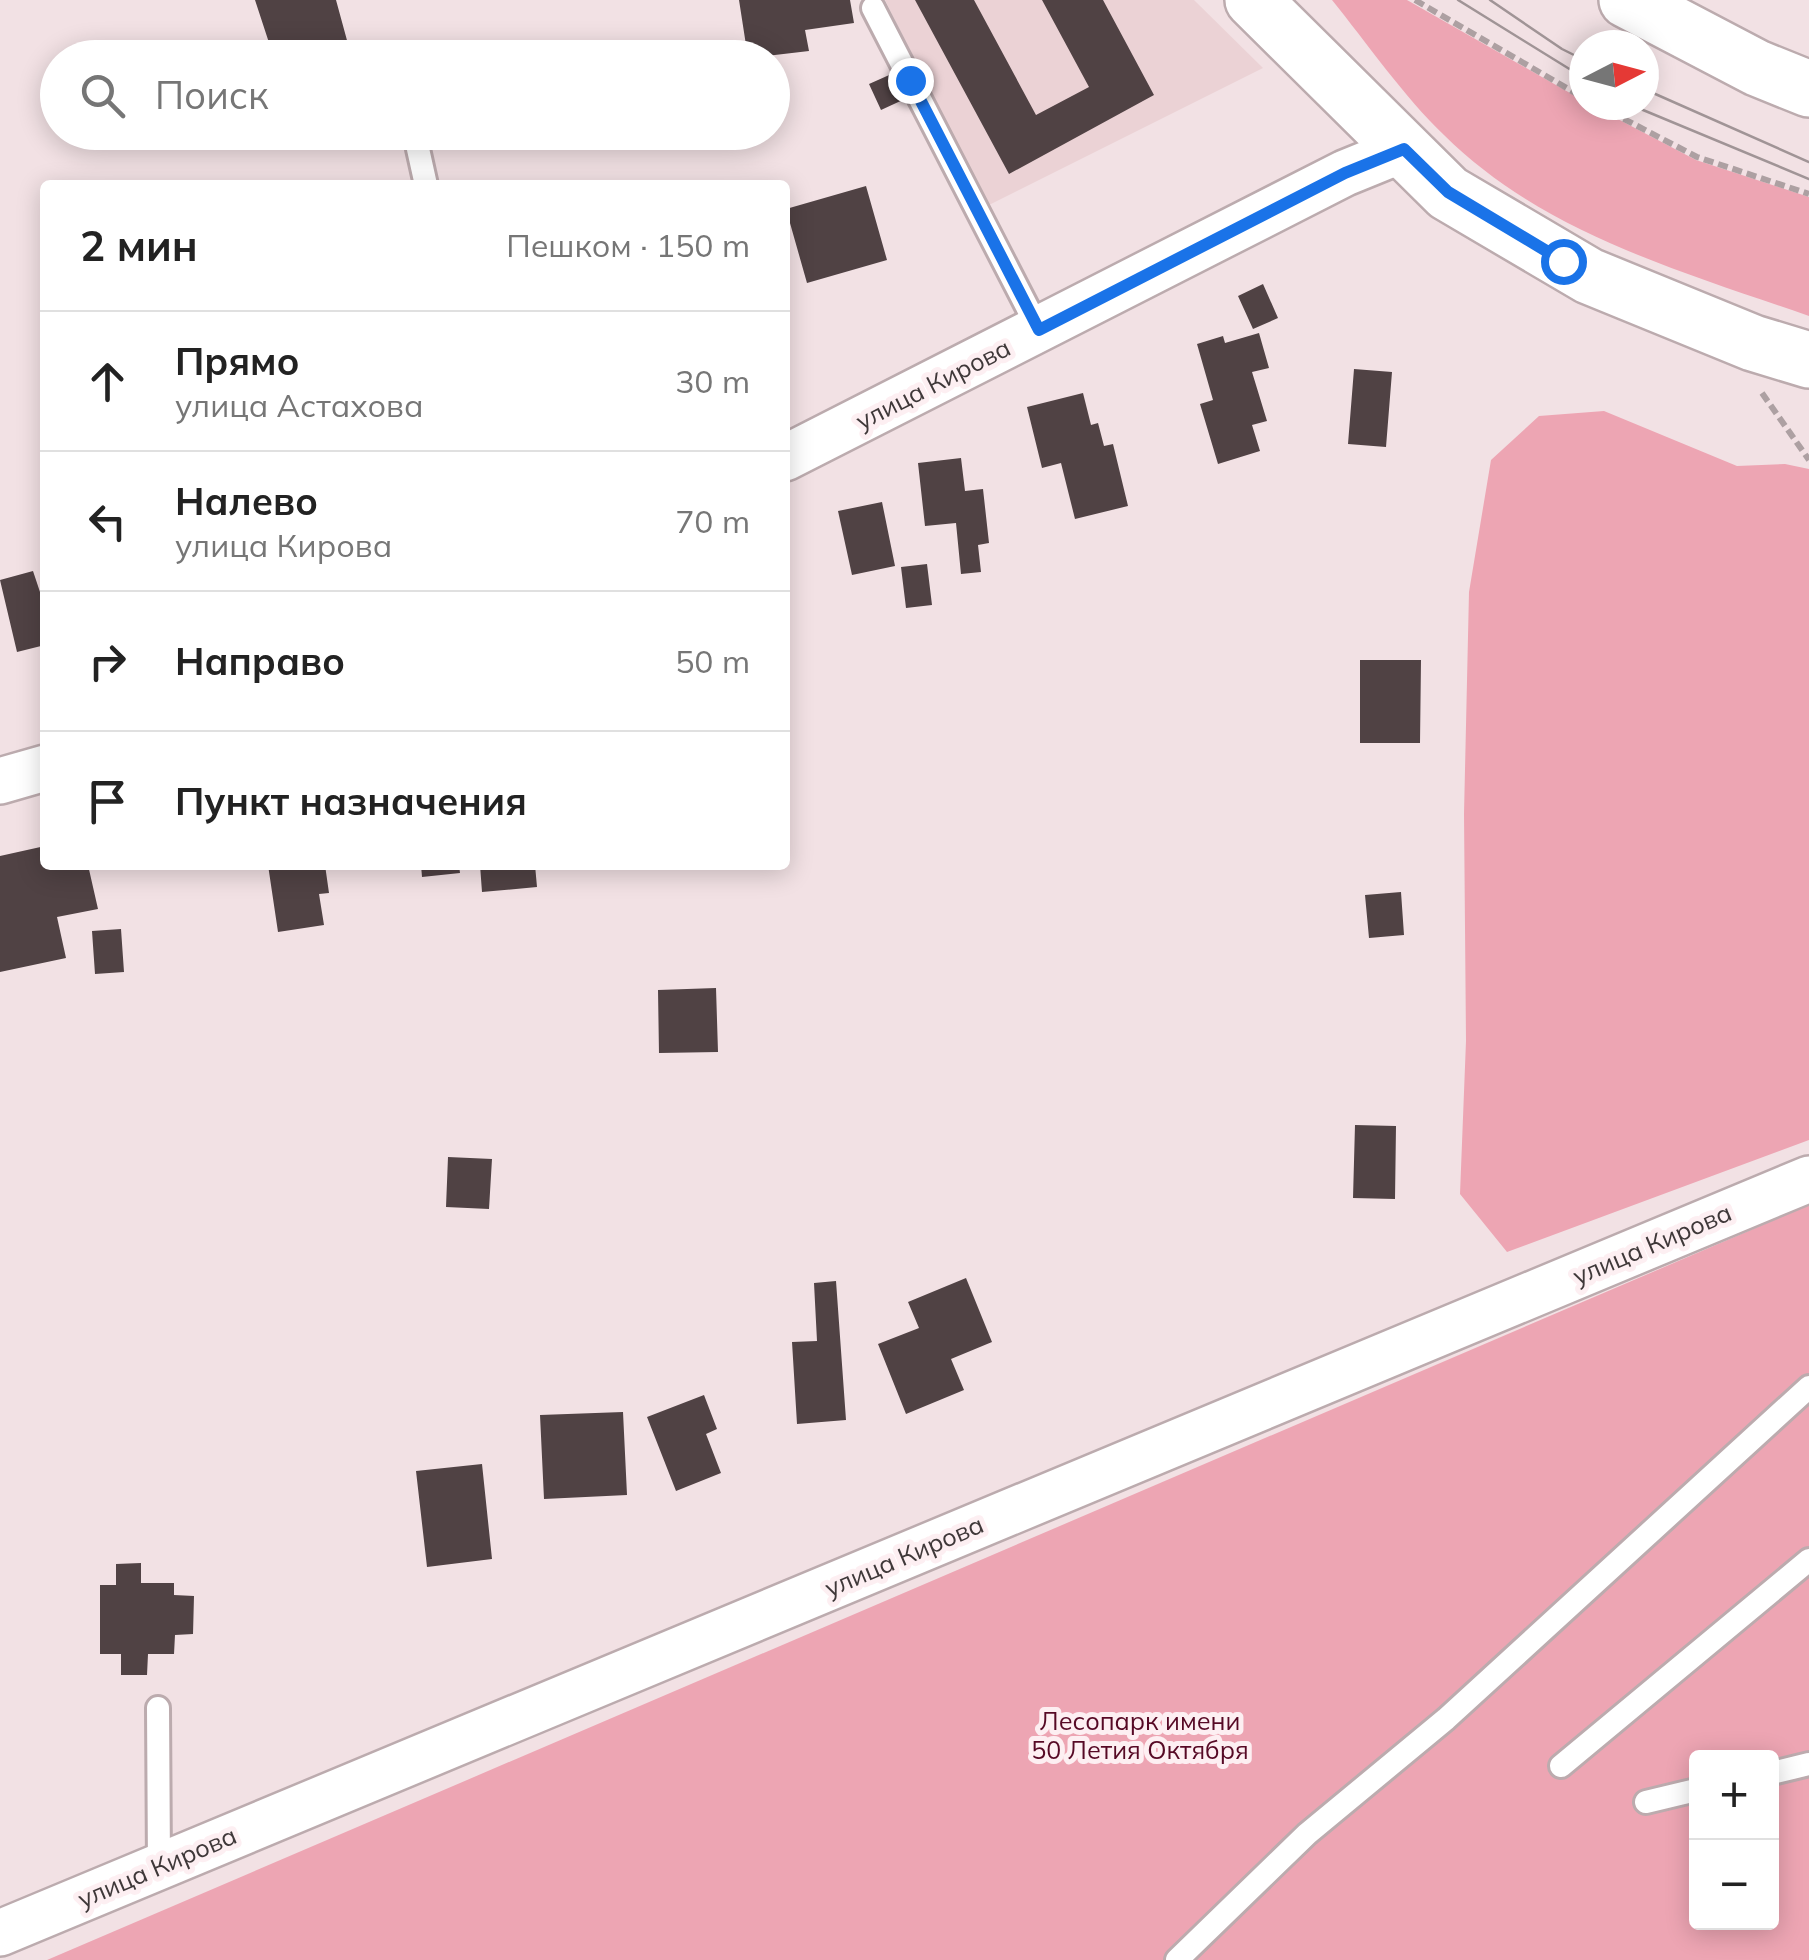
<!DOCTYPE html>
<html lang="ru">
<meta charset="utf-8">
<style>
:root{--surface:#fff;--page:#f6f6f6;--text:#222;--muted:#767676;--line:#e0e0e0}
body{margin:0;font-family:Mulish,sans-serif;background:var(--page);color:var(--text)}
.controls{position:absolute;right:30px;bottom:30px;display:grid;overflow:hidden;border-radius:10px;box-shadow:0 5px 25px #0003}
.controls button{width:90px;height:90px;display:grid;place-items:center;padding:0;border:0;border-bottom:2px solid var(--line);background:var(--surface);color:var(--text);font:50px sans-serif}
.compass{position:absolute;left:1569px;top:30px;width:90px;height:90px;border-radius:50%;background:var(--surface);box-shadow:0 5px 25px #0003;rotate:84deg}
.stop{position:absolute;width:30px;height:30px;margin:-22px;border:8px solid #1a73e8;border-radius:50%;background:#fff}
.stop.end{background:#1a73e8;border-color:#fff;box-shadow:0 2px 10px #0008}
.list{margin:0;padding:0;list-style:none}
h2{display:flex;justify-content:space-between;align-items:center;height:130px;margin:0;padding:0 40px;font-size:42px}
h2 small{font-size:32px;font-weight:400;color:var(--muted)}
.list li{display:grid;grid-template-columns:65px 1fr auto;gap:30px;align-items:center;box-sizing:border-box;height:140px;padding:0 40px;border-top:2px solid var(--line)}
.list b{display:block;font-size:38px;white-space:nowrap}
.list p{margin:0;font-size:32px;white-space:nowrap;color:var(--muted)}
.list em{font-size:32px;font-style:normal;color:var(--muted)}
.icon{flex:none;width:55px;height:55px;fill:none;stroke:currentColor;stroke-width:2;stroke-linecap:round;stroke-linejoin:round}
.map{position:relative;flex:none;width:1809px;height:1960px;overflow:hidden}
.search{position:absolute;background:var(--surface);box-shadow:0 5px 25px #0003;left:40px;top:40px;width:750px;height:110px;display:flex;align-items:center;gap:25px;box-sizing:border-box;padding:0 35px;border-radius:55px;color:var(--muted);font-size:38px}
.panel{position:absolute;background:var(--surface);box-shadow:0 5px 25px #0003;left:40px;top:180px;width:750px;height:690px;border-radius:10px}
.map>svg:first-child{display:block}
.built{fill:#ebd2d5}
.green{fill:#eda5b3;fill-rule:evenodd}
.building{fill:#504244}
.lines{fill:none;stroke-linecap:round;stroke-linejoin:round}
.lane-casing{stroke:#bcabae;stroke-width:28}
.street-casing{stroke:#bcabae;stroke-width:50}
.secondary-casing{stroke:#bcabae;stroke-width:60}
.path{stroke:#ada0a2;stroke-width:6;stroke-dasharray:10 5;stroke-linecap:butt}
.lane{stroke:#fff;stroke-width:22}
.street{stroke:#fff;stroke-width:45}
.secondary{stroke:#fff;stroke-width:55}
.tram{stroke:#a09496;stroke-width:2.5}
.route{stroke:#1a73e8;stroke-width:12}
.labels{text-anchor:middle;stroke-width:10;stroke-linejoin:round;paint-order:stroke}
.street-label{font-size:25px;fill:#3f3839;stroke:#fdeff2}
.park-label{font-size:25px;fill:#560925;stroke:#fdeff2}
</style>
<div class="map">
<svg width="1809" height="1960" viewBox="0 0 1809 1960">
<rect width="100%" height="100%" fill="#f2e1e4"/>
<path class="built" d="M885 0H1194L1263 68 987 206Z"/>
<path class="green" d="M1332 0H1407L1584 101V105H1591L1696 160 1809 197V316C1680 271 1543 233 1444 135 1405 98 1366 42 1332 0Z
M1604 411 1737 466 1785 464 1809 469V1140L1507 1252 1460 1194 1466 1041 1464 814 1469 592 1491 460 1539 416Z
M1809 1205V1960H47ZM1696 1758H1772V1922H1696Z"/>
<path class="building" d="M255 0H336L351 55 274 58Z
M739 0H850L854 23 805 30 809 51 748 58Z
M915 0H974L1036 115 1089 87 1042 0H1103L1154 95 1009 174Z
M896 72 907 98 881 110 869 84Z
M866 186 887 260 807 283 786 209Z
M1263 284 1278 318 1253 329 1238 296Z
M1259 333 1269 368 1252 372 1267 421 1252 425 1260 451 1218 464 1200 404 1213 400 1197 344 1223 336 1225 343Z
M1354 369 1392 372 1386 447 1348 444Z
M1083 393 1091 425 1098 423 1104 446 1113 444 1128 506 1075 519 1061 463 1042 468 1027 407Z
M961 458 965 491 983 489 989 543 978 545 981 572 961 574 956 523 925 526 918 463Z
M882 502 895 566 852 575 838 511Z
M927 564 932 605 906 608 901 567Z
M33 571 45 607V645L17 652 0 580Z
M1360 660H1421L1420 743H1360Z
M45 846V865H88L98 909 57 917 66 958 0 972V856Z
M268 865H325L329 893 319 894 324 925 278 932Z
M421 865H459L460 873 422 877Z
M480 865H535L537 887 482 892Z
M1401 892 1404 935 1369 938 1365 895Z
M121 929 124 972 95 974 92 931Z
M716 988 718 1052 659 1053 658 990Z
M1355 1125 1396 1126 1395 1199 1353 1198Z
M448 1157 492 1159 489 1209 446 1207Z
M966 1278 992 1342 951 1359 964 1390 906 1414 878 1344 919 1328 908 1302Z
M836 1281 846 1420 797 1424 792 1342 817 1341 814 1283Z
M704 1395 717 1429 706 1434 721 1473 676 1491 647 1417Z
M623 1412 627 1495 544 1499 540 1415Z
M482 1464 492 1559 427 1567 416 1471Z
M141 1563V1583H174V1595L194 1596 193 1634 175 1635 174 1654H148L147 1675H121V1654H100V1585H116V1564Z"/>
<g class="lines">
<g class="lane-casing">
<path id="lane" d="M873 8 1039 330
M418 149 426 185
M158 1708 159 1866
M1561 1766 1809 1560
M1772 1773 1809 1764
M1646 1802 1696 1790
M1177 1960 1307 1834 1446 1719 1809 1387"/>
</g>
<g class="street-casing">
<path id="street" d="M785 458 1345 173 1404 149
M0 781 45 768
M0 1933 1809 1179"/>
</g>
<g class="secondary-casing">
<path id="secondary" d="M1253 0 1448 193 1589 276 1753 343 1809 360
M1627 0 1757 68 1809 89"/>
</g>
<path class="path" d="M1415 0 1584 98
M1597 105 1697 157 1809 194
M1762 393 1809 460"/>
<use href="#lane" class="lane"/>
<use href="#street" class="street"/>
<use href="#secondary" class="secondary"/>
<path class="tram" d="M1458 0 1584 78
M1490 0 1562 49 1584 60
M1644 89 1809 162
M1631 105 1809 179"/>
</g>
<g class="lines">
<path class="route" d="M910 80 1039 330 1345 173 1404 149 1448 192 1563 261"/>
</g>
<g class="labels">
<g class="street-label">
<text transform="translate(933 384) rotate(-27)" y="9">улица Кирова</text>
<text transform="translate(1652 1244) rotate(-23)" y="9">улица Кирова</text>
<text transform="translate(904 1556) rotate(-23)" y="9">улица Кирова</text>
<text transform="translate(157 1867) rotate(-23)" y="9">улица Кирова</text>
</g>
<g class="park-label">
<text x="1140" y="1730">Лесопарк имени<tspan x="1140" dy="29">50 Летия Октября</tspan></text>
</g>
</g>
</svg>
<div class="controls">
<button>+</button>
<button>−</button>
</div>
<svg class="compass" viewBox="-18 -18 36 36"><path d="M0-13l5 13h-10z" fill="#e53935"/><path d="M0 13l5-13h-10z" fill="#767676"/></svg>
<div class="stop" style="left:1563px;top:261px"></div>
<div class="stop end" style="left:910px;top:80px"></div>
<div class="search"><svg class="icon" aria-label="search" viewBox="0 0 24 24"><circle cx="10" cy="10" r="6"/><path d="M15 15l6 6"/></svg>Поиск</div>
<section class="panel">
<h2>2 мин<small>Пешком · 150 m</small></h2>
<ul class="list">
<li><svg class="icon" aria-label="ahead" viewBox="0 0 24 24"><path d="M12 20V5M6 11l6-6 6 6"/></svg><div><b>Прямо</b><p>улица Астахова</p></div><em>30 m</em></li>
<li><svg class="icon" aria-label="left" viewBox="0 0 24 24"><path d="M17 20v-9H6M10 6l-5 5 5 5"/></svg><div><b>Налево</b><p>улица Кирова</p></div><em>70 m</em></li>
<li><svg class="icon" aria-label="right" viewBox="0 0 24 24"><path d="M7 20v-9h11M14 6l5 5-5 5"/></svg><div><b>Направо</b></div><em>50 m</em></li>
<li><svg class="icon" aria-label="arrive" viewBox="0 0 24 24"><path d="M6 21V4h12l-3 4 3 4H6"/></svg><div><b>Пункт назначения</b></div></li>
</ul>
</section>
</div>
